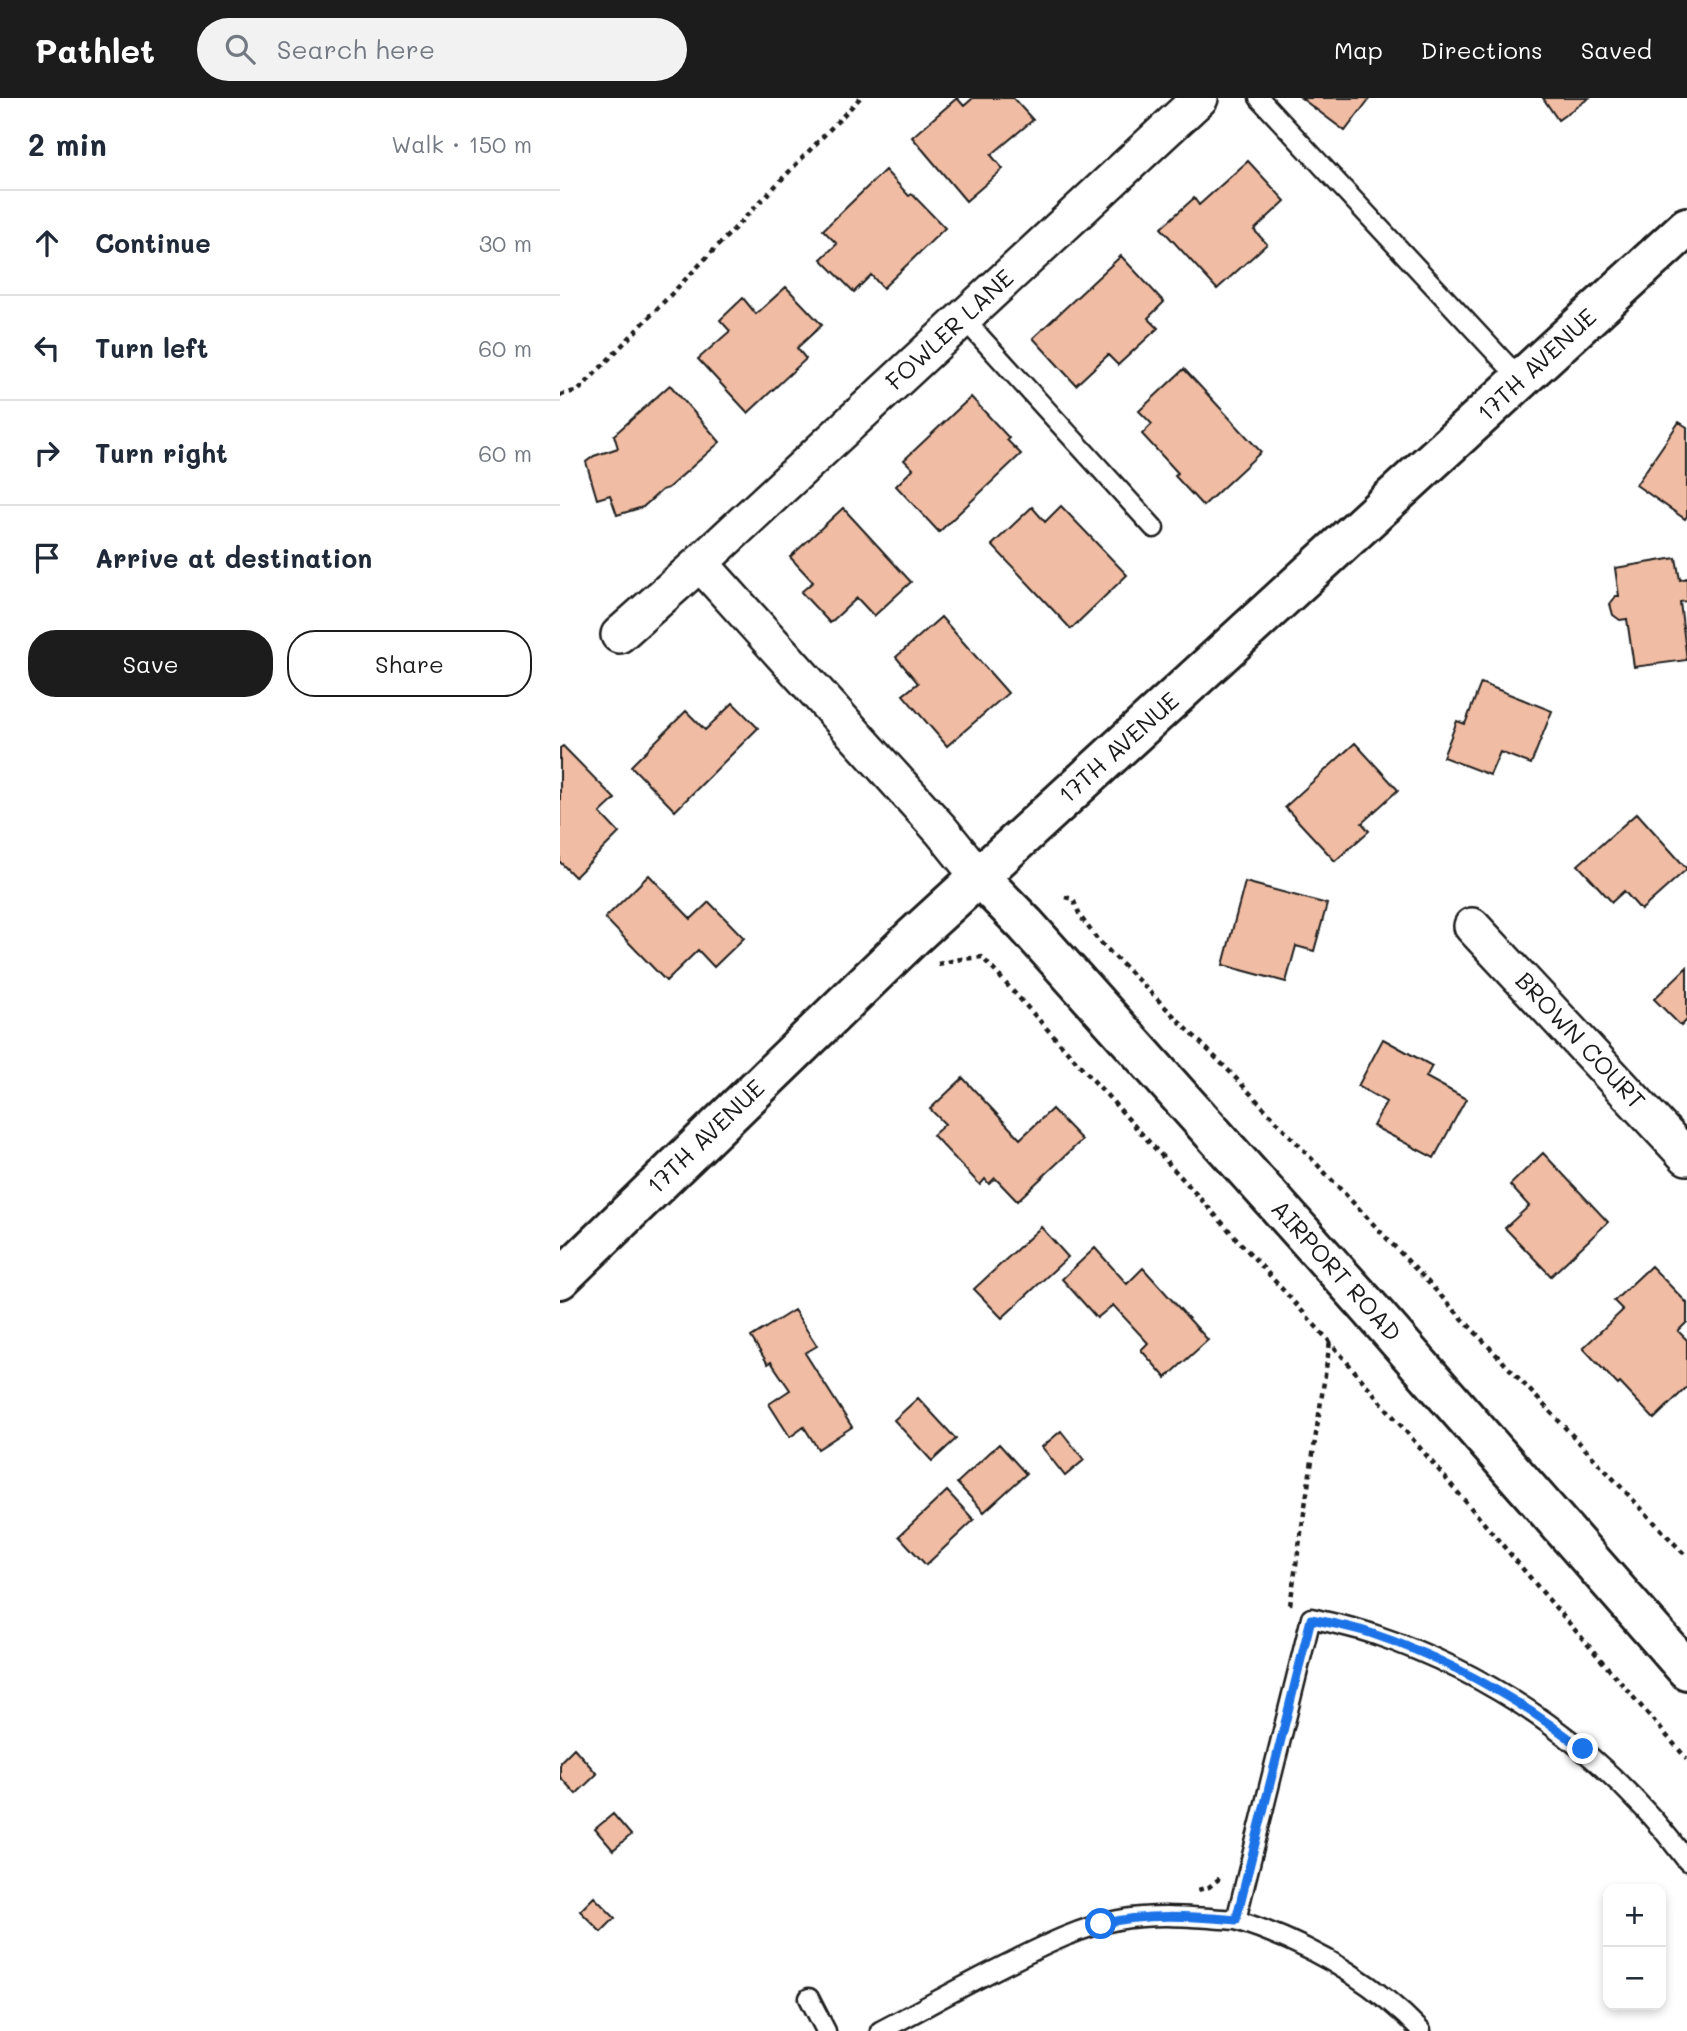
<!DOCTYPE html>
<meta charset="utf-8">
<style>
:root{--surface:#fff;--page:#f2f2f3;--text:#1f2937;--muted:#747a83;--line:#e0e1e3;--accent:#1c1c1c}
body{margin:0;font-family:Mali,sans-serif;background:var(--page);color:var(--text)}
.controls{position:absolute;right:21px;bottom:21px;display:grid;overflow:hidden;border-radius:14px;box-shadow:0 4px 10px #0003}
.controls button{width:63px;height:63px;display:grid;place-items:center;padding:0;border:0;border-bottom:2px solid var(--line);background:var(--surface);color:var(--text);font:35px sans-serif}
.stop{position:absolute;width:21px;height:21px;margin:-16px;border:5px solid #1a73e8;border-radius:50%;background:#fff}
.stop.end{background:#1a73e8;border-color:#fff;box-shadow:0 2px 7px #0008}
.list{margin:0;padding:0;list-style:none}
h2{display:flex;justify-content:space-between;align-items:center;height:91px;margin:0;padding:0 28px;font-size:30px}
h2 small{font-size:23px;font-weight:400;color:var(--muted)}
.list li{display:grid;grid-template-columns:46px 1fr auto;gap:21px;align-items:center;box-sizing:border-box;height:105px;padding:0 28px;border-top:2px solid var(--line)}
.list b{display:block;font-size:26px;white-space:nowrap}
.list em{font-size:23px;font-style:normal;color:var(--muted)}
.actions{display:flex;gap:14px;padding:21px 28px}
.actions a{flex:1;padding:16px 0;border:2px solid var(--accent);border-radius:28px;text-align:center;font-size:24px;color:var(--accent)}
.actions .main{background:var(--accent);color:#fff}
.icon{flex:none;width:38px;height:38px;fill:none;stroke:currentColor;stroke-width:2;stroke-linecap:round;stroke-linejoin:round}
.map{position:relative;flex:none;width:1127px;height:1933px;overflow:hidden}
header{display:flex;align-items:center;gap:42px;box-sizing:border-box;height:98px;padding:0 35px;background:var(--accent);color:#fff}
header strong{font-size:33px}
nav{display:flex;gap:38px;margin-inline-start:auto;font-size:24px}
.search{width:490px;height:63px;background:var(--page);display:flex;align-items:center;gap:18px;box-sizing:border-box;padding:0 24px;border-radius:38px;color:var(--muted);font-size:26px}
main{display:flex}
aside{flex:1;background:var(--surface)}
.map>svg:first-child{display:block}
.building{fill:#f0bca3;stroke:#1c1c1c;stroke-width:2}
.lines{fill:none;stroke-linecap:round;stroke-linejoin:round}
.lane-casing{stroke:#1c1c1c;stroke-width:23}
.street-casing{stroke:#1c1c1c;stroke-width:40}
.secondary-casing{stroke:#1c1c1c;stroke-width:44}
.path{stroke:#1c1c1c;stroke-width:4.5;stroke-dasharray:5 5;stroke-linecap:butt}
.lane{stroke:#fff;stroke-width:18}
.street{stroke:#fff;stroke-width:35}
.secondary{stroke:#fff;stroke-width:38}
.route{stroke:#1a73e8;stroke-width:9}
.labels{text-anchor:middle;stroke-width:5;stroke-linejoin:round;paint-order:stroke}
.street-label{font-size:24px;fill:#1c1c1c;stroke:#fff}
</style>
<header>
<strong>Pathlet</strong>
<div class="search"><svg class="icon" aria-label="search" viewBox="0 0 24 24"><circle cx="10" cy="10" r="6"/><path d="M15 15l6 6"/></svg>Search here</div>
<nav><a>Map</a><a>Directions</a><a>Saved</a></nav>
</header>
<main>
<aside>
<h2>2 min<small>Walk · 150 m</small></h2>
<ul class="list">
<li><svg class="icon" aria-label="ahead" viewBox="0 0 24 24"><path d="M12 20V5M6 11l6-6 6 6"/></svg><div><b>Continue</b></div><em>30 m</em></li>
<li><svg class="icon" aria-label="left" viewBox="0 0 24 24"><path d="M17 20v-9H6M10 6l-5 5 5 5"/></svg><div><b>Turn left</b></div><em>60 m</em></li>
<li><svg class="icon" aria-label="right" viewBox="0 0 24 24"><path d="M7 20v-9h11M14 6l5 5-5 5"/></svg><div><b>Turn right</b></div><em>60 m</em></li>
<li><svg class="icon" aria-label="arrive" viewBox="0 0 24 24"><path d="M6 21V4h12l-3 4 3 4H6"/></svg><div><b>Arrive at destination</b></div></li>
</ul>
<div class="actions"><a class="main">Save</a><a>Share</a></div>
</aside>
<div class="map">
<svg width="1127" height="1933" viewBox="0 0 1127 1933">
<rect width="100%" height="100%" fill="#fff"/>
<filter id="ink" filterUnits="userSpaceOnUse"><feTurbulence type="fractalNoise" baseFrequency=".0143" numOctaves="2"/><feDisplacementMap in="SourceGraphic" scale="14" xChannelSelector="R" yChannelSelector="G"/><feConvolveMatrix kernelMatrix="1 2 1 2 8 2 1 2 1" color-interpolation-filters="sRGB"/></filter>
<g filter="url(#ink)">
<path class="building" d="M397 0 404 8 413 0H453L473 22 431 57 443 71 406 103 352 39Z
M741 0H810L785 33Z
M983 0H1029L998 22Z
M688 63 725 103 694 132 707 146 657 191 601 130 634 100 639 107Z
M325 72 349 98 352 96 385 130 323 190 311 177 294 194 261 161 277 146 263 132Z
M561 158 604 204 588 220 598 230 558 267 548 257 516 287 473 240Z
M226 189 262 227 237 250 246 261 188 315 138 261 170 233 160 222 183 200 196 216Z
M624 271 701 354 643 408 615 378 618 375 582 336 592 326 579 313Z
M110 287 160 344 108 390 102 392 83 409 57 417 50 397 37 401 26 364 34 358 58 350 54 337Z
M411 299 449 340 447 342 461 356 379 434 336 388 353 371 344 362Z
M1119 324 1127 329V418L1125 421 1076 387Z
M501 408 567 477 511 531 432 447 472 409 485 424Z
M283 410 351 484 314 518 297 500 270 525 241 494 253 484 230 459Z
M1116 460 1120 482 1127 480V503L1120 504 1127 562 1074 569 1067 521 1060 522 1053 517 1050 506 1056 498H1059L1055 470Z
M381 519 448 595 387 648 343 597 358 585 336 559Z
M921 585 992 613 971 666 940 654 930 677 883 659 897 623 905 626Z
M173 605 198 630 115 713 71 668 126 613 145 632Z
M795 645 838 692 802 725 809 733 775 763 725 709Z
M3 648 55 701 40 715 59 735 15 779 0 764V650Z
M1077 715 1127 771 1081 812 1064 793 1052 804 1018 767Z
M89 777 131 821 149 804 184 840 154 869 138 852 106 883 45 820Z
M685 784 767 806 754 853 736 848 726 884 663 867Z
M1127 869V922L1121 928 1094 901Z
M823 941 872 968 866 979 906 1001 874 1060 813 1028 826 1004 798 988Z
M403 980 460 1041 492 1011 522 1042 457 1103 435 1080 429 1086 425 1081 420 1087 373 1037 385 1026 370 1011Z
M983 1055 1048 1124 991 1178 945 1130 969 1108 950 1087Z
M481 1129 508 1159 442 1220 414 1191Z
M535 1150 567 1186 583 1170 648 1242 606 1280 581 1252 588 1245 553 1207 537 1220 502 1181Z
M1091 1168 1127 1205V1224L1118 1233 1127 1242V1289L1094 1321 1060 1285 1058 1287 1023 1250 1063 1212 1054 1203Z
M234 1212 257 1248 245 1255 292 1329 258 1351 244 1329 230 1339 209 1306 230 1292 211 1264 208 1266 191 1239Z
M358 1300 396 1341 372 1363 334 1322Z
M501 1333 524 1362 505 1378 482 1349Z
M439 1346 466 1376 424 1414 397 1385Z
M387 1393 414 1422 366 1467 339 1438Z
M14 1650 37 1676 16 1696 0 1679V1664Z
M53 1716 71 1737 53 1752 35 1731Z
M34 1799 55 1820 41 1834 20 1813Z"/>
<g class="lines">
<g class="lane-casing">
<path id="lane" d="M699 0 961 282
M403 220 594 430
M249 1900 266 1933
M320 1933C364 1910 408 1885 453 1863 487 1846 521 1829 558 1822 598 1815 637 1819 676 1822
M861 1933C809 1879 747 1845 676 1822L751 1520C771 1525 793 1529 813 1536 939 1578 1048 1656 1127 1763"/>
</g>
<g class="street-casing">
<path id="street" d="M140 465 381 732 419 779
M59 537 140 465 640 0
M912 828 1127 1059"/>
</g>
<g class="secondary-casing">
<path id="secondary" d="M419 779 466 827 806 1206 1127 1572
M0 1181 353 839 1127 129"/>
</g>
<path class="path" d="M0 297 19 292 300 0
M505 799 513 801 520 818 537 841 670 974 1127 1459
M378 866 401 861 422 859 770 1244 996 1510 1127 1661
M730 1507 770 1244
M638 1792 649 1789 660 1780"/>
<use href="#lane" class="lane"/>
<use href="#street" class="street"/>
<use href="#secondary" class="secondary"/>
</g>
</g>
<g class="lines" filter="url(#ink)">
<path class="route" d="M541 1826C586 1815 631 1818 676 1822L751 1521C772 1525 793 1529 813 1536 890 1562 959 1601 1023 1651"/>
</g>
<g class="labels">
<g class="street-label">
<text transform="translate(390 232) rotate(-43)" y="8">FOWLER LANE</text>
<text transform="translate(977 267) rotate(-43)" y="8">17TH AVENUE</text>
<text transform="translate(559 650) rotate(-42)" y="8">17TH AVENUE</text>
<text transform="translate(1020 943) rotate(47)" y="8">BROWN COURT</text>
<text transform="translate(146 1039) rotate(-44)" y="8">17TH AVENUE</text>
<text transform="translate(776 1173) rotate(48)" y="8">AIRPORT ROAD</text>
</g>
</g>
</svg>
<div class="controls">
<button>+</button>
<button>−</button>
</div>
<div class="stop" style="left:541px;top:1826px"></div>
<div class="stop end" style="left:1023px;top:1651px"></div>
</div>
</main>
